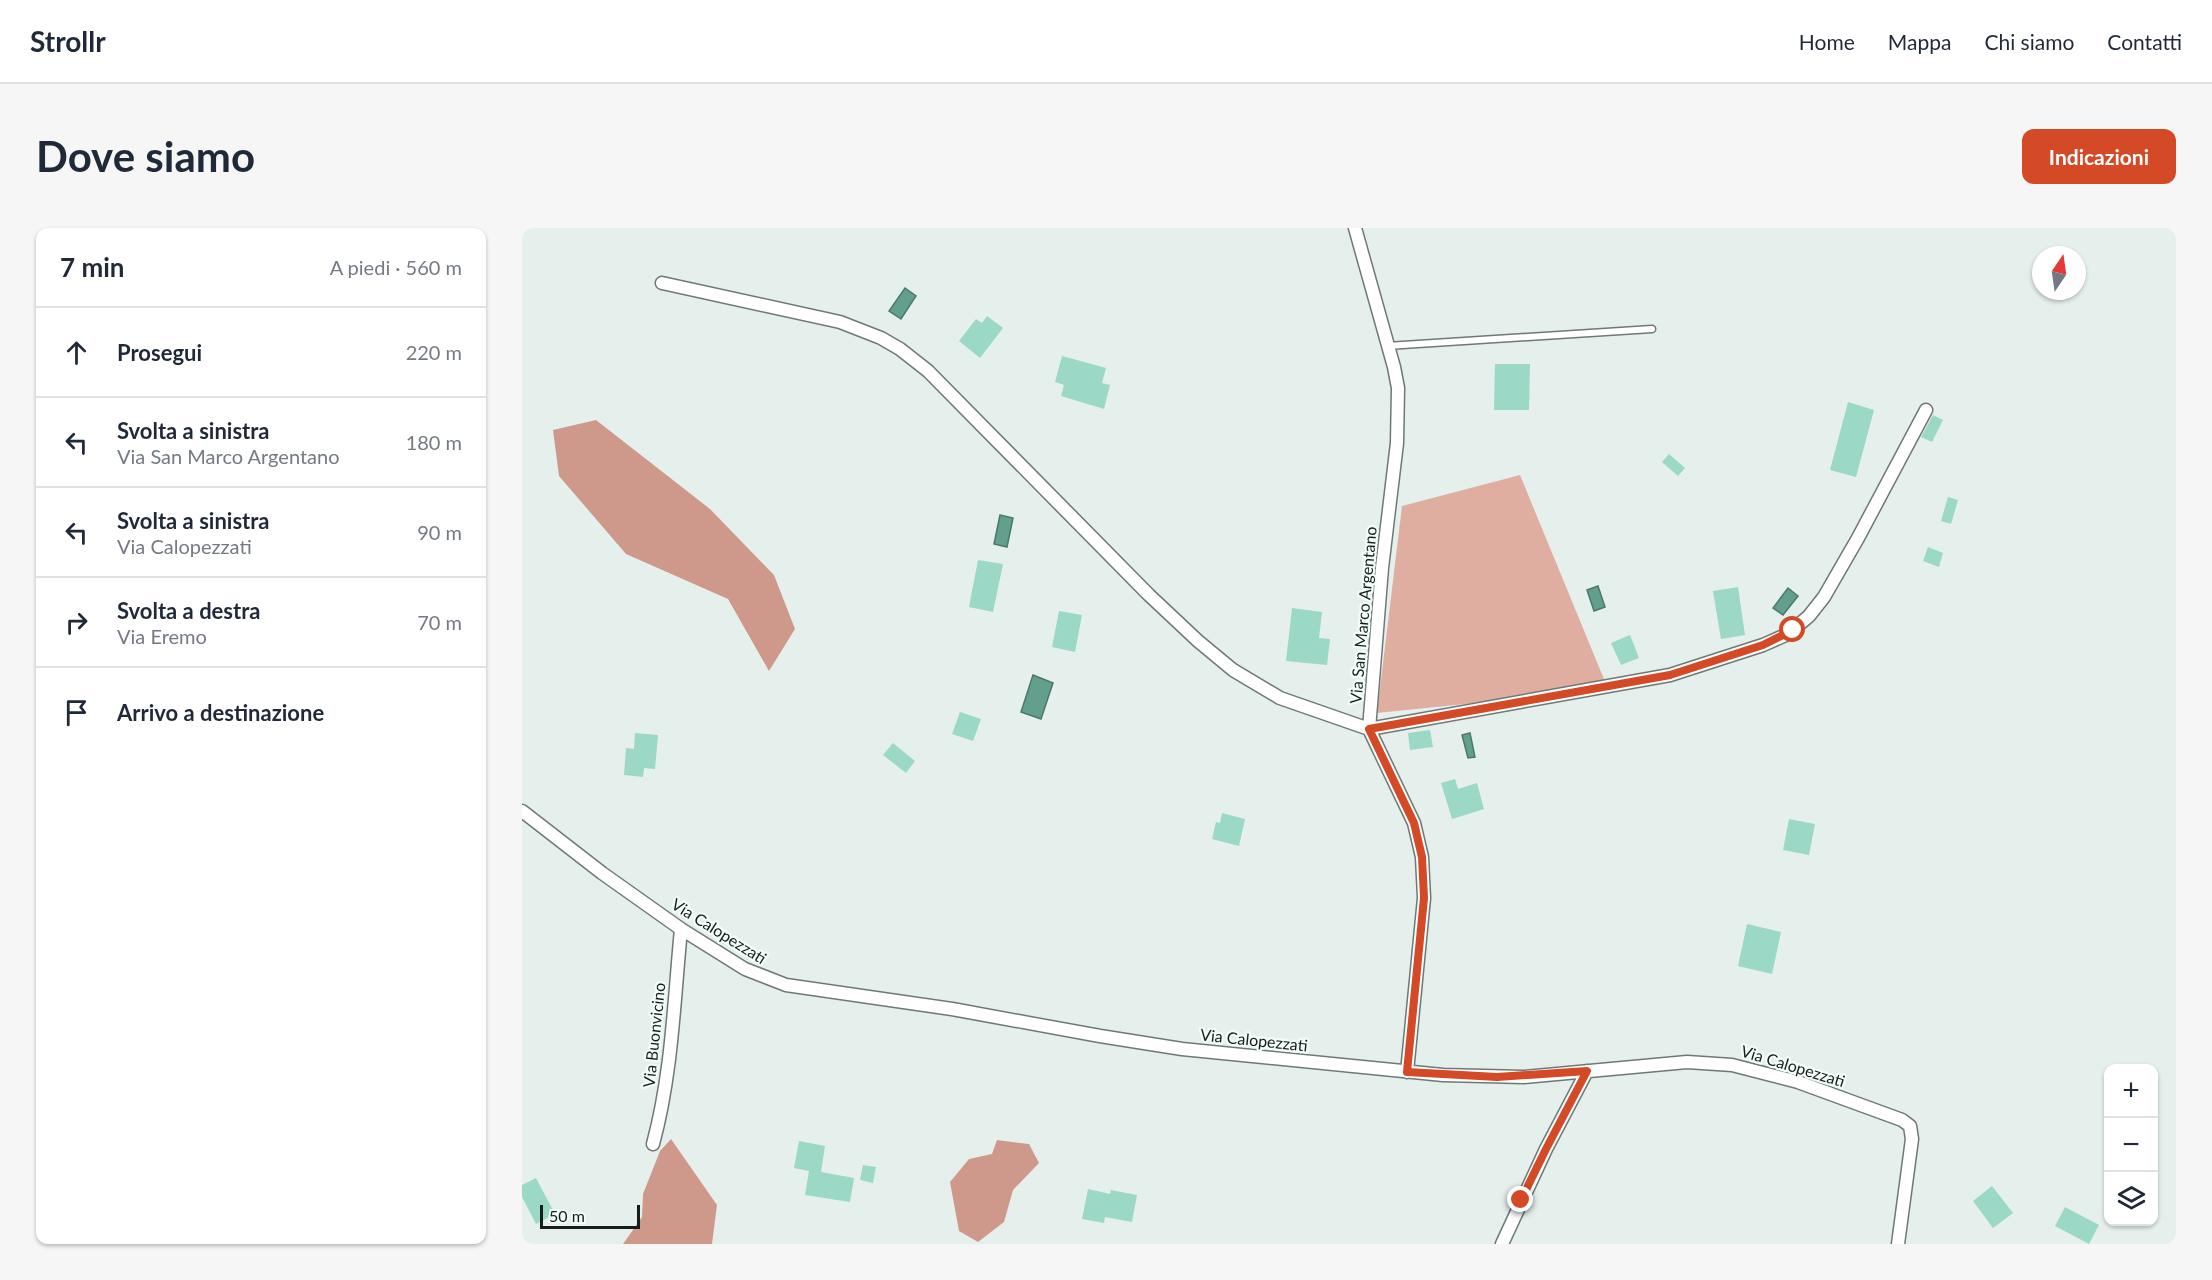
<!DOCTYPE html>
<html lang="it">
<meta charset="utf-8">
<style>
:root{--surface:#fff;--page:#f6f6f7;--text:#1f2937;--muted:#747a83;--line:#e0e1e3;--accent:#d44a27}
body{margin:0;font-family:Lato,sans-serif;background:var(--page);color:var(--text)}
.controls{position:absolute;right:18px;bottom:18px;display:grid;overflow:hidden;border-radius:12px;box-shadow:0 2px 4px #0004}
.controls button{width:54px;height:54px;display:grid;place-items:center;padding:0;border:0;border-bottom:2px solid var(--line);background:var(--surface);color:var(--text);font:30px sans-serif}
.compass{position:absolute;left:1510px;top:18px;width:54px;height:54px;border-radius:50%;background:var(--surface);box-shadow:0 2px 4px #0004;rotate:13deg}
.scale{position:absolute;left:18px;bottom:15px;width:100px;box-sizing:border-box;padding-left:6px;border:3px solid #181c1b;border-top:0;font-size:16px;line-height:21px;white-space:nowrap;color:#181c1b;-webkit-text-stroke:4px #f2fdf9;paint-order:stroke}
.stop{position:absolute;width:18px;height:18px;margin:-14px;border:4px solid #d44a27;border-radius:50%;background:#fff}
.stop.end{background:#d44a27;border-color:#fff;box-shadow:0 2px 6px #0008}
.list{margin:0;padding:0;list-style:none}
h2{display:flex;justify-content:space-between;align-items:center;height:78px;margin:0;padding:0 24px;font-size:26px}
h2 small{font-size:20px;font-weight:400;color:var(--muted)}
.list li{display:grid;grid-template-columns:39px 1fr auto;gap:18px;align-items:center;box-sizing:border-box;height:90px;padding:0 24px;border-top:2px solid var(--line)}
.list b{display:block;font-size:22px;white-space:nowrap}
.list p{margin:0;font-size:20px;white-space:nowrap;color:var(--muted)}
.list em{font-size:20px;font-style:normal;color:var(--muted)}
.icon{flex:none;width:33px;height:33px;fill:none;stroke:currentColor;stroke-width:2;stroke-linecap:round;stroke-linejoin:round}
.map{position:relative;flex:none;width:1654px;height:1016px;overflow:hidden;border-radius:12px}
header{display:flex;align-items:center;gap:36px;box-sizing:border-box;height:84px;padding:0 30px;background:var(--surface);border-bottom:2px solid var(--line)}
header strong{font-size:28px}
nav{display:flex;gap:33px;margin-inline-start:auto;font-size:21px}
.intro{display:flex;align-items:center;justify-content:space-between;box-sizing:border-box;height:144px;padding:0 36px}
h1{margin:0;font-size:42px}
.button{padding:15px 27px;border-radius:12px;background:var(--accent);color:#fff;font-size:21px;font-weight:700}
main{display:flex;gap:36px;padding:0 36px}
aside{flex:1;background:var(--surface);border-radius:12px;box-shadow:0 2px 4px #0004}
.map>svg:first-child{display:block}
.green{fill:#dfaea1}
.forest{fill:#ce998b}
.water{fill:#639f8d;stroke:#4c786b;stroke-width:1.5}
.building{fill:#9bd8c5}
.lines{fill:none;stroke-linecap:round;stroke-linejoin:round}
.lane-casing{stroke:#6f7875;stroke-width:9}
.street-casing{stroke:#6f7875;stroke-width:15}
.lane{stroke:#fff;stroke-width:6}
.street{stroke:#fff;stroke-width:12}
.route{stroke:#d44a27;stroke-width:8}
.labels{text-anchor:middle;stroke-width:4.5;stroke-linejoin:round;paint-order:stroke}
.street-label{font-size:16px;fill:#181c1b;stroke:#f2fdf9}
</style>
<header>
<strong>Strollr</strong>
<nav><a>Home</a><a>Mappa</a><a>Chi siamo</a><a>Contatti</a></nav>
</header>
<div class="intro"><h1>Dove siamo</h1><a class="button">Indicazioni</a></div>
<main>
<aside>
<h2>7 min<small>A piedi · 560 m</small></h2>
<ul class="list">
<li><svg class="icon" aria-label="ahead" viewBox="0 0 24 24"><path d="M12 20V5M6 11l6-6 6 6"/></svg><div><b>Prosegui</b></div><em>220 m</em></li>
<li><svg class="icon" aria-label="left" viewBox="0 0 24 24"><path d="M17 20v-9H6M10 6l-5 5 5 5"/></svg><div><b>Svolta a sinistra</b><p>Via San Marco Argentano</p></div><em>180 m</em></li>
<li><svg class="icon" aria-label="left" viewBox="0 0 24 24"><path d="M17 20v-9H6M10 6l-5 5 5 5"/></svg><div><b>Svolta a sinistra</b><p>Via Calopezzati</p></div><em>90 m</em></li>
<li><svg class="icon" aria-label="right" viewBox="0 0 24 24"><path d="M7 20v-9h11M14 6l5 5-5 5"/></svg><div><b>Svolta a destra</b><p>Via Eremo</p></div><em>70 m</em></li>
<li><svg class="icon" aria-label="arrive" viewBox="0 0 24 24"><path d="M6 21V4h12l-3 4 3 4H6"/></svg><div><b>Arrivo a destinazione</b></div></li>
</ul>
</aside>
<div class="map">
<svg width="1654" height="1016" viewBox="0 0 1654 1016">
<rect width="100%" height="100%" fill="#e5f0ec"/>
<path class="green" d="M998 247 1084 456 943 476 855 485 880 278Z"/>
<path class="forest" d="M74 192 188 281 252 347 273 401 247 443 206 371 104 326 37 248 31 202Z
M149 911 195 977 190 1016H101L120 989 121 966 138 923Z
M475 912 507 916 517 935 491 962 482 994 456 1014 437 1003 428 954 447 931 470 926Z"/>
<path class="water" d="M383 60 394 68 379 91 367 83Z
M478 287 491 290 485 319 472 316Z
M1076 358 1083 379 1072 383 1065 362Z
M1266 360 1276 368 1261 387 1251 380Z
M511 447 531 455 519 491 499 484Z
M948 505 953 529 946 530 940 507Z"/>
<path class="building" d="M465 88 481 100 458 130 437 113 454 91 460 95Z
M540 128 584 140 580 155 588 157 582 181 539 168 542 157 533 154Z
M973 136H1008L1007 182H972Z
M1326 174 1352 182 1334 249 1308 242Z
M1411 187 1421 192 1410 214 1399 209Z
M1147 226 1163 240 1156 248 1140 234Z
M1426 269 1436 272 1429 296 1419 293Z
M1406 319 1421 325 1417 339 1401 333Z
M456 332 481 336 471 384 447 379Z
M1216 359 1223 407 1199 411 1191 363Z
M770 380 800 384 797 410 808 411 805 437 764 433Z
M537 383 560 387 553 424 530 419Z
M1108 407 1117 430 1099 437 1089 415Z
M438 484 459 491 451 513 430 506Z
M908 502 911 519 888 522 886 505Z
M113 505 136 507 133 541 122 540 121 549 102 547 104 520 112 521Z
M371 515 393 533 384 545 361 527Z
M933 551 936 561 955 555 962 581 930 591 919 555Z
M700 585 723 591 717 618 690 611 694 594 698 595Z
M1267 591 1293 596 1287 627 1261 622Z
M1225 696 1259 704 1250 746 1216 738Z
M277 913 303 918 299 944 332 950 328 974 283 967 287 943 272 940Z
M341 937 354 939 351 955 338 952Z
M14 950 33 986 14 996 0 969V957Z
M1470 958 1491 985 1471 1000 1451 973Z
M566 961 588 966 589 962 615 967 610 994 583 989 582 995 560 991Z
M1543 979 1577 997 1567 1016 1533 998Z"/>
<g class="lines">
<g class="lane-casing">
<path id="lane" d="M865 118 1130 101"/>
</g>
<g class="street-casing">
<path id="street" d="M833 0 872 139 876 160 875 215 860 340 847 501 892 595 900 629 902 670 885 844
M140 55 318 94 359 110 378 121 406 143 627 367 676 413 711 442 758 470 847 501 1148 447 1241 417 1266 406 1287 388 1302 369 1336 310 1404 182
M0 583 80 645 159 701 223 741 264 757 430 781 578 808 660 821 921 847 1002 849 1165 834 1210 837 1276 854 1380 892 1388 898 1390 911 1376 1016
M131 916C150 846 152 773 159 701
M980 1016 1024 921 1065 843"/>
</g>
<use href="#lane" class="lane"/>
<use href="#street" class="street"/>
</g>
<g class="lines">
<path class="route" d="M999 972 1024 921 1065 843 975 849 885 844 902 670 900 629 892 595 847 501 1148 447 1241 417 1271 402"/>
</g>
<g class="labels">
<g class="street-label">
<text transform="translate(841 387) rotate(-85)" y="6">Via San Marco Argentano</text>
<text transform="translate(197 703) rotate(32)" y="6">Via Calopezzati</text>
<text transform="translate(132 807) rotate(-84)" y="6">Via Buonvicino</text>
<text transform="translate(732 812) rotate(6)" y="6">Via Calopezzati</text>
<text transform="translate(1271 838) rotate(17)" y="6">Via Calopezzati</text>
</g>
</g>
</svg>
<div class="controls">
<button>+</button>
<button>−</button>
<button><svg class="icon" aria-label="layers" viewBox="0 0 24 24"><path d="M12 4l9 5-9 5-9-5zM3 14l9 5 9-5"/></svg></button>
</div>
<svg class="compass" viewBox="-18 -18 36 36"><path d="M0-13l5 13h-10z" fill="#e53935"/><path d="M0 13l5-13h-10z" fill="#747a83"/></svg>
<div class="scale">50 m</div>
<div class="stop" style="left:1271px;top:402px"></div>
<div class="stop end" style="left:999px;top:972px"></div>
</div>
</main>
